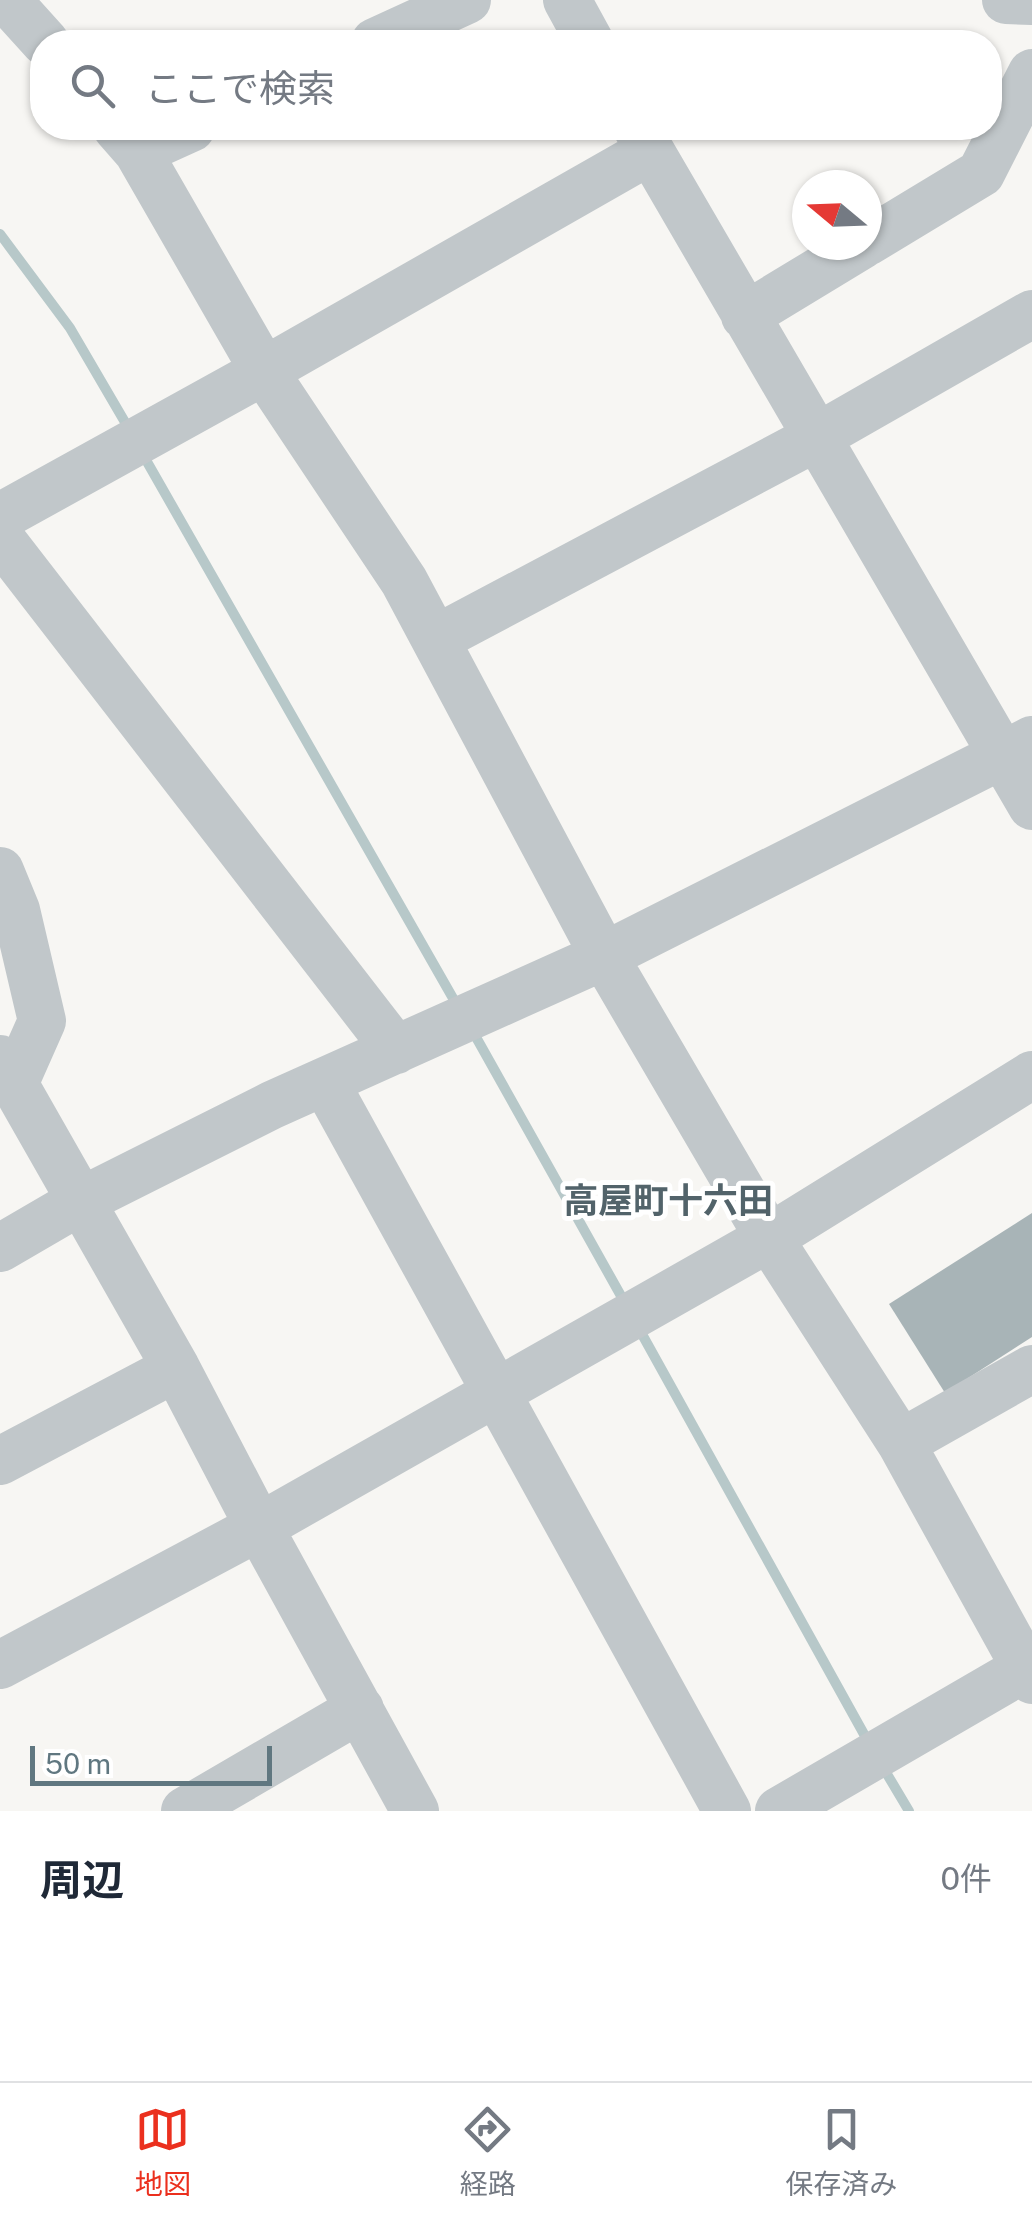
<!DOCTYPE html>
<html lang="ja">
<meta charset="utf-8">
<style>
:root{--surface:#fff;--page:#f2f2f3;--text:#1f2937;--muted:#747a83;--line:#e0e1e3;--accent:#eb301e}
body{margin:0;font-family:"Public Sans","Noto Sans JP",sans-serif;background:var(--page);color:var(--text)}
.compass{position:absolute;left:792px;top:170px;width:90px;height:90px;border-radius:50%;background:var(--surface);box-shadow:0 2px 8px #0004;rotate:289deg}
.scale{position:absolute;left:30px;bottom:25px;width:242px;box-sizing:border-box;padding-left:10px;border:5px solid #607780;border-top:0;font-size:28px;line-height:35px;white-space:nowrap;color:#607780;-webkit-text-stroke:8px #fff;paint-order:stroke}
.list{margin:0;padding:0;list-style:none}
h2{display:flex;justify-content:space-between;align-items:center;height:130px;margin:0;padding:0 40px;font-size:42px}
h2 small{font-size:32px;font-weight:400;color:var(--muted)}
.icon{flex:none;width:55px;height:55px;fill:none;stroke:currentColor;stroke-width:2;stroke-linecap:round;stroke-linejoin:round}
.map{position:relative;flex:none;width:1032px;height:1811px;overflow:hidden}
.search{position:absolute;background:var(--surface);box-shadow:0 2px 8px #0004;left:30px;right:30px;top:30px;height:110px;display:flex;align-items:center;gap:25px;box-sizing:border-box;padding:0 35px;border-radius:40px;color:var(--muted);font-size:38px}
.sheet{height:270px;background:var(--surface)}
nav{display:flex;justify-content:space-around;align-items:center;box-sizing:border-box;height:140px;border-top:2px solid var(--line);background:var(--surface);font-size:28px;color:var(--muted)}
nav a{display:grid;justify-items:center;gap:5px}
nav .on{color:var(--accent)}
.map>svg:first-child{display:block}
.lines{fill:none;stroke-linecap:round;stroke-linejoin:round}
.stream{stroke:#b7c8c9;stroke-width:10}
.building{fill:#a8b4b7}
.minor{stroke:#c1c7ca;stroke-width:48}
.labels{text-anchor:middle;stroke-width:10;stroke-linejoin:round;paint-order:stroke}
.quarter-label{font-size:35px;font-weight:bold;fill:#52636a;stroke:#fff}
</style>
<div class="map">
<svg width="1032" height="1811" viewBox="0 0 1032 1811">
<rect width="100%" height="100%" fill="#f7f6f3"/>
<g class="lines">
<path class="stream" d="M0 234 70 328 129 429
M142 453 458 1007
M472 1030 625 1303
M638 1327 870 1745
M881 1764 909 1811"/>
</g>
<path class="building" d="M1032 1213V1337L945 1393 889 1304Z"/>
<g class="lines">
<path class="minor" d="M7 0 45 42
M567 0 590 42
M1006 0 1032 1
M375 42 467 0
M117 128 138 152 264 371 404 581 604 956 769 1238 901 1443 1032 1680
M637 128 1032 806
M138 152 191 128
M867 242 981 173 1032 73
M745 316 862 245
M0 517 264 371 650 151
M0 538 396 1050
M436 639 817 437 1032 314
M0 871 16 910 42 1021 15 1082
M0 1059 176 1368 259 1527 415 1811
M325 1082 727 1811
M0 1248 79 1202 272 1105 604 956 1032 740
M901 1443 1032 1369
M0 1461 176 1368
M0 1665 259 1527 769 1238 1032 1075
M185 1811 360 1709
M779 1811 1032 1664"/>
</g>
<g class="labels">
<g class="quarter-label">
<text x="668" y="1213">高屋町十六田</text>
</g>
</g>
</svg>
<svg class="compass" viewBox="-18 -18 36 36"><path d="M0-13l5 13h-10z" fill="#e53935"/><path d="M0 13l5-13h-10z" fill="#747a83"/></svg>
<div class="scale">50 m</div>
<div class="search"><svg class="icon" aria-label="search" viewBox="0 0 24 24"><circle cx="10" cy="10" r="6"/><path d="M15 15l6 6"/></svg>ここで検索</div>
</div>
<section class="sheet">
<h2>周辺<small>0件</small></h2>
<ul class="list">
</ul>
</section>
<nav>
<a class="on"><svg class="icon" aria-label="map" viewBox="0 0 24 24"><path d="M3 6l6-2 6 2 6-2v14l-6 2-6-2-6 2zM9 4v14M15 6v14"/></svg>地図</a>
<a><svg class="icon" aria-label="directions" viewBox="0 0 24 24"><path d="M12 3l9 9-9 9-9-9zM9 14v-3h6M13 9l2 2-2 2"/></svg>経路</a>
<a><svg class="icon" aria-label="saved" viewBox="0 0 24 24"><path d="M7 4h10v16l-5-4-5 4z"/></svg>保存済み</a>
</nav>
